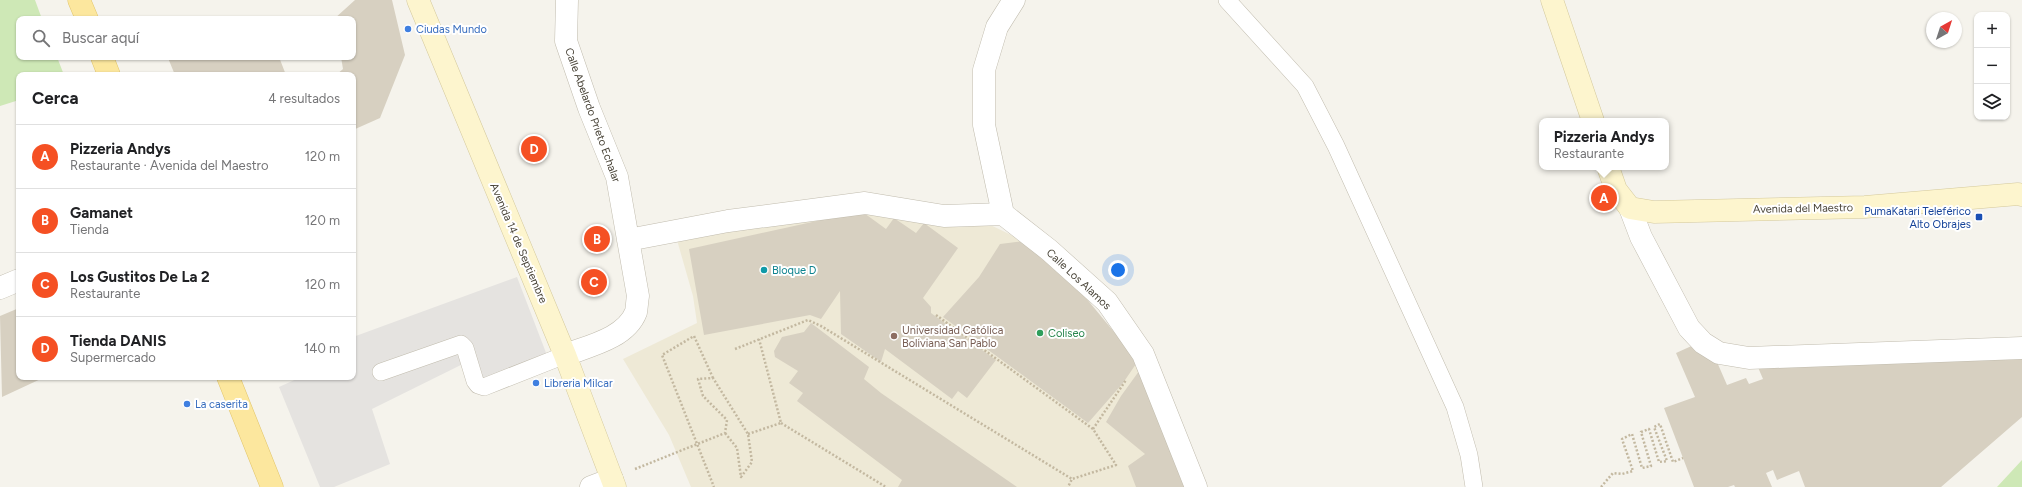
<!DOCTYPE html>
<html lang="es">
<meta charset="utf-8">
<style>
:root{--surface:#fff;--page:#f2f2f2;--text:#202124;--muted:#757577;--line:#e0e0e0;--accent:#f55023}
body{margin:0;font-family:Figtree,sans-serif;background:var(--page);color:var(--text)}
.controls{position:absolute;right:12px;top:12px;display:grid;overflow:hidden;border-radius:8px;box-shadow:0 1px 3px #0004}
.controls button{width:36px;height:36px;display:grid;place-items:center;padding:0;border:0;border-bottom:1px solid var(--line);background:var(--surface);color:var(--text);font:20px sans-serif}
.compass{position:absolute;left:1926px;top:12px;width:36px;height:36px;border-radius:50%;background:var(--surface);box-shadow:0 1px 3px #0004;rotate:39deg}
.you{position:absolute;left:1118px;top:270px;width:14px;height:14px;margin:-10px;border:3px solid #fff;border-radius:50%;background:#1a73e8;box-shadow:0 0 0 6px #1a73e833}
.badge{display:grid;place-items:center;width:26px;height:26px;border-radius:50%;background:var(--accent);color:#fff;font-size:13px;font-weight:700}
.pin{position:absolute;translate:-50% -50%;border:2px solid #fff;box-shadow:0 1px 4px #0006}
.popup{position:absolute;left:1539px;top:118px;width:130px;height:52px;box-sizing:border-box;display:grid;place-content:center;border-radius:8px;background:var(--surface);filter:drop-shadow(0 1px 3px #0005);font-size:13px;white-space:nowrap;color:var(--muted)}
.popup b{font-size:15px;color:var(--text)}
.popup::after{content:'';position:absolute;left:50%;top:100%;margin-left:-8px;border:8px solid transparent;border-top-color:var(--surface)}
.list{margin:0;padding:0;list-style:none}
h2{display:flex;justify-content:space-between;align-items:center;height:52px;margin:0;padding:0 16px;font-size:17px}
h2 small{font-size:13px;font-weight:400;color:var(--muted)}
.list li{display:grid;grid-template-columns:26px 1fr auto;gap:12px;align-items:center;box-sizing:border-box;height:64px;padding:0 16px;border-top:1px solid var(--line)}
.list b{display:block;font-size:15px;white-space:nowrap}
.list p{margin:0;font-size:13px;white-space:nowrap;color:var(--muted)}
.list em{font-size:13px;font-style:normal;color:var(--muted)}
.icon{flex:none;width:22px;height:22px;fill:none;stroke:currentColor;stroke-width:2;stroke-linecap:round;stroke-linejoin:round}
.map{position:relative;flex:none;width:2022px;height:487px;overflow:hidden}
.search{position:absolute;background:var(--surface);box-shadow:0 1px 3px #0004;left:16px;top:16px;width:340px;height:44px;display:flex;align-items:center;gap:10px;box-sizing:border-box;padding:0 14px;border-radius:8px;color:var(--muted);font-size:15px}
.panel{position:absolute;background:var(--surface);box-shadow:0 1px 3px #0004;left:16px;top:72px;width:340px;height:308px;border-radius:8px}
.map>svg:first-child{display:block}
.education{fill:#eee9d6}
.green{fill:#cee8b6}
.parking{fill:#e5e3e0}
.building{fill:#d7d0c1}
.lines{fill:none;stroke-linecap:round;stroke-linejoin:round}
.service-casing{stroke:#c1bcae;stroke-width:18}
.minor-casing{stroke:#c1bcae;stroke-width:23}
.secondary-casing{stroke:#d4c99c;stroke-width:23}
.primary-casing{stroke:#e2c66d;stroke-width:23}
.path{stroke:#c3b8a0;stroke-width:2.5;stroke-dasharray:2 2;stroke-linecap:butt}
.service{stroke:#fff;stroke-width:17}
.minor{stroke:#fff;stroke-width:22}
.secondary{stroke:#fdf5ce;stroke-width:22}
.primary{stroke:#fce79e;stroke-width:22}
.shop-dot{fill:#3f7fe0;stroke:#fff;stroke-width:1.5}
.transit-dot{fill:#1a4fb4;stroke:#fff;stroke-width:1.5}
.culture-dot{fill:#0f9aa8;stroke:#fff;stroke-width:1.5}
.leisure-dot{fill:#2e9e5b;stroke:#fff;stroke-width:1.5}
.education-dot{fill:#8d6e63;stroke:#fff;stroke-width:1.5}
.labels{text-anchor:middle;stroke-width:4;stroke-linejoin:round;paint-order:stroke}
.shop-label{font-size:11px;fill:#366cbe;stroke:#fff;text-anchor:start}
.street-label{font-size:11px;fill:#4a4539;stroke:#fff}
.transit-label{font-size:11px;fill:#164399;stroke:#fff;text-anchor:end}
.culture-label{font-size:11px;fill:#0d838f;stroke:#fff;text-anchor:start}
.education-label{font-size:11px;fill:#785e54;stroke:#fff;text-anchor:start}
.leisure-label{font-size:11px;fill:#27864d;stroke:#fff;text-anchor:start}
</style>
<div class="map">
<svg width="2022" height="487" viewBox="0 0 2022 487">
<rect width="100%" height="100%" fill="#f5f3ec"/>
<path class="education" d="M856 208 980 220 1024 241 1129 349 1191 487H691L669 435 623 359 697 323 693 296 677 240Z"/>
<path class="green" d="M0 0H35L42 19H19V57H57L64 75H19V100L0 106Z
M2022 460V487H1997Z"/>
<path class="parking" d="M517 277 548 358 482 382 473 359 372 409 390 464 334 487H320L279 387 301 377H353V353L355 352 353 337Z"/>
<path class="building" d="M355 0H392L405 55 380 118 353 130V75H336L343 69 341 57H353V19H334Z
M169 57H279L286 75H175L168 58Z
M864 213 886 229 894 218 916 233 924 223 958 248 923 298 931 307V313L996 360 967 398 958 391 952 399 885 349 881 362 841 334 840 291 821 319 810 315 704 335 689 249 826 219Z
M1024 241 1086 298 1138 361 1123 383 1088 423 943 317 979 277 1000 244Z
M19 308V377H45L2 397 0 316Z
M811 323 869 367 864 379 881 393 1017 487H898L902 480 797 401 803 393 789 383 798 371 775 357 774 351 782 337 804 332Z
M1707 339 1727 385 1746 378 1749 384 1763 379 1757 365 2022 359V417L1941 487H1805L1799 471 1777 480 1773 470 1766 473 1772 487H1735L1734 485 1728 487H1694L1664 408 1695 397 1676 353Z
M1142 367 1186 487H1136L1128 466 1145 454 1106 422 1121 396Z"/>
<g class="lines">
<g class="service-casing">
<path id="service" d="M1227 0 1305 86 1336 146 1455 407 1469 455 1474 487
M381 372 461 344 465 348 475 381 478 385 484 387 565 355"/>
</g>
<g class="minor-casing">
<path id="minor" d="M1630 208 1641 237 1689 328 1703 343 1719 353 1749 358 2022 348
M1003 214 1049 250 1107 302 1143 354 1196 487
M1003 214 984 125V70L997 27 1014 0
M628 240 728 221 865 203 944 216 1003 214
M0 288 19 280
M565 355C589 346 626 338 636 312 637 307 637 301 638 296L617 177 589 108 566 41 567 0
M591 487 612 479"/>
</g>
<g class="secondary-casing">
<path id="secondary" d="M418 0 565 355 615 487
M1552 0 1593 121
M1608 167 1616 190 1630 208 1654 212 1865 207 2018 194 2022 195"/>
</g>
<g class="primary-casing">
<path id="primary" d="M79 0 87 19
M102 57 109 75
M228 377 272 487"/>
</g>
<path class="path" d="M936 315 1093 429 1116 465 1072 479 1068 487
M735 349 808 320 821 326 1072 479
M713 378 694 336 662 355 714 487
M781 423 886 487
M1093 429 1126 380
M748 434 781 423 759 339
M635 469 725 433 727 420 703 396 698 379 713 378 748 434 752 462 741 477 737 448 725 433
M1601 487 1613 473 1622 474 1633 471 1622 439 1632 434 1642 468 1651 466 1641 432 1649 429 1659 462 1667 461 1654 427 1660 424 1673 462 1683 458"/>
<use href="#service" class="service"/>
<use href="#minor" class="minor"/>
<use href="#secondary" class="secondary"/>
<use href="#primary" class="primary"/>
</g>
<g class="shop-dot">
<circle cx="408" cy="29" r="4"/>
<circle cx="536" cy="383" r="4"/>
<circle cx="187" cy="404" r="4"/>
</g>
<rect class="transit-dot" x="1975" y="213" width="8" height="8" rx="2"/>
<circle class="culture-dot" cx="764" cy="270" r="4"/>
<circle class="leisure-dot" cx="1040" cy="333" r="4"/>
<circle class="education-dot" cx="894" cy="336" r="4"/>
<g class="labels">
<g class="shop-label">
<text x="416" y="33">Ciudas Mundo</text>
<text x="544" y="387">Libreria Milcar</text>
<text x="195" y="408">La caserita</text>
</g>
<g class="street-label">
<text transform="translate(593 115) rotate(70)" y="4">Calle Abelardo Prieto Echalar</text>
<text transform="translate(1803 208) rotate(-1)" y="4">Avenida del Maestro</text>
<text transform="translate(519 243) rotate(67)" y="4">Avenida 14 de Septiembre</text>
<text transform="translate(1079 279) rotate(43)" y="4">Calle Los Alamos</text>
</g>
<g class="transit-label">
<text x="1971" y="215">PumaKatari Teleférico<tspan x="1971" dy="13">Alto Obrajes</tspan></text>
</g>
<g class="culture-label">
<text x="772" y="274">Bloque D</text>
</g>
<g class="education-label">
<text x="902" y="334">Universidad Católica<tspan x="902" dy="13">Boliviana San Pablo</tspan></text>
</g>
<g class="leisure-label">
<text x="1048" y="337">Coliseo</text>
</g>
</g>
</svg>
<div class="controls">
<button>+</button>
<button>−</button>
<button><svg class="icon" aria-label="layers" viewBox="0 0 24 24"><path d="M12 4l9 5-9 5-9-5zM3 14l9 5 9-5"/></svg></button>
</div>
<svg class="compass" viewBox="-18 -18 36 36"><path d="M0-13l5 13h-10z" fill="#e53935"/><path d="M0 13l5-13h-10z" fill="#757577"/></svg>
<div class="you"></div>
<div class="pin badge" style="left:1604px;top:198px">A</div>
<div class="popup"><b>Pizzeria Andys</b>Restaurante</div>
<div class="pin badge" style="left:597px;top:239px">B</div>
<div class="pin badge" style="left:594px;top:282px">C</div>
<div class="pin badge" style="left:534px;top:149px">D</div>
<div class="search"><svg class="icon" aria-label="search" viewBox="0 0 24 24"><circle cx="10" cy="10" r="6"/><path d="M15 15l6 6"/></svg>Buscar aquí</div>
<section class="panel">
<h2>Cerca<small>4 resultados</small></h2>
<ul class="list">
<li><span class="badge">A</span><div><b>Pizzeria Andys</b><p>Restaurante · Avenida del Maestro</p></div><em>120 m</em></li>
<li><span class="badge">B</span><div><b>Gamanet</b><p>Tienda</p></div><em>120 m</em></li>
<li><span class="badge">C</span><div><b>Los Gustitos De La 2</b><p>Restaurante</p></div><em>120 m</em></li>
<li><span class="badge">D</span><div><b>Tienda DANIS</b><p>Supermercado</p></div><em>140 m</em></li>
</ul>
</section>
</div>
